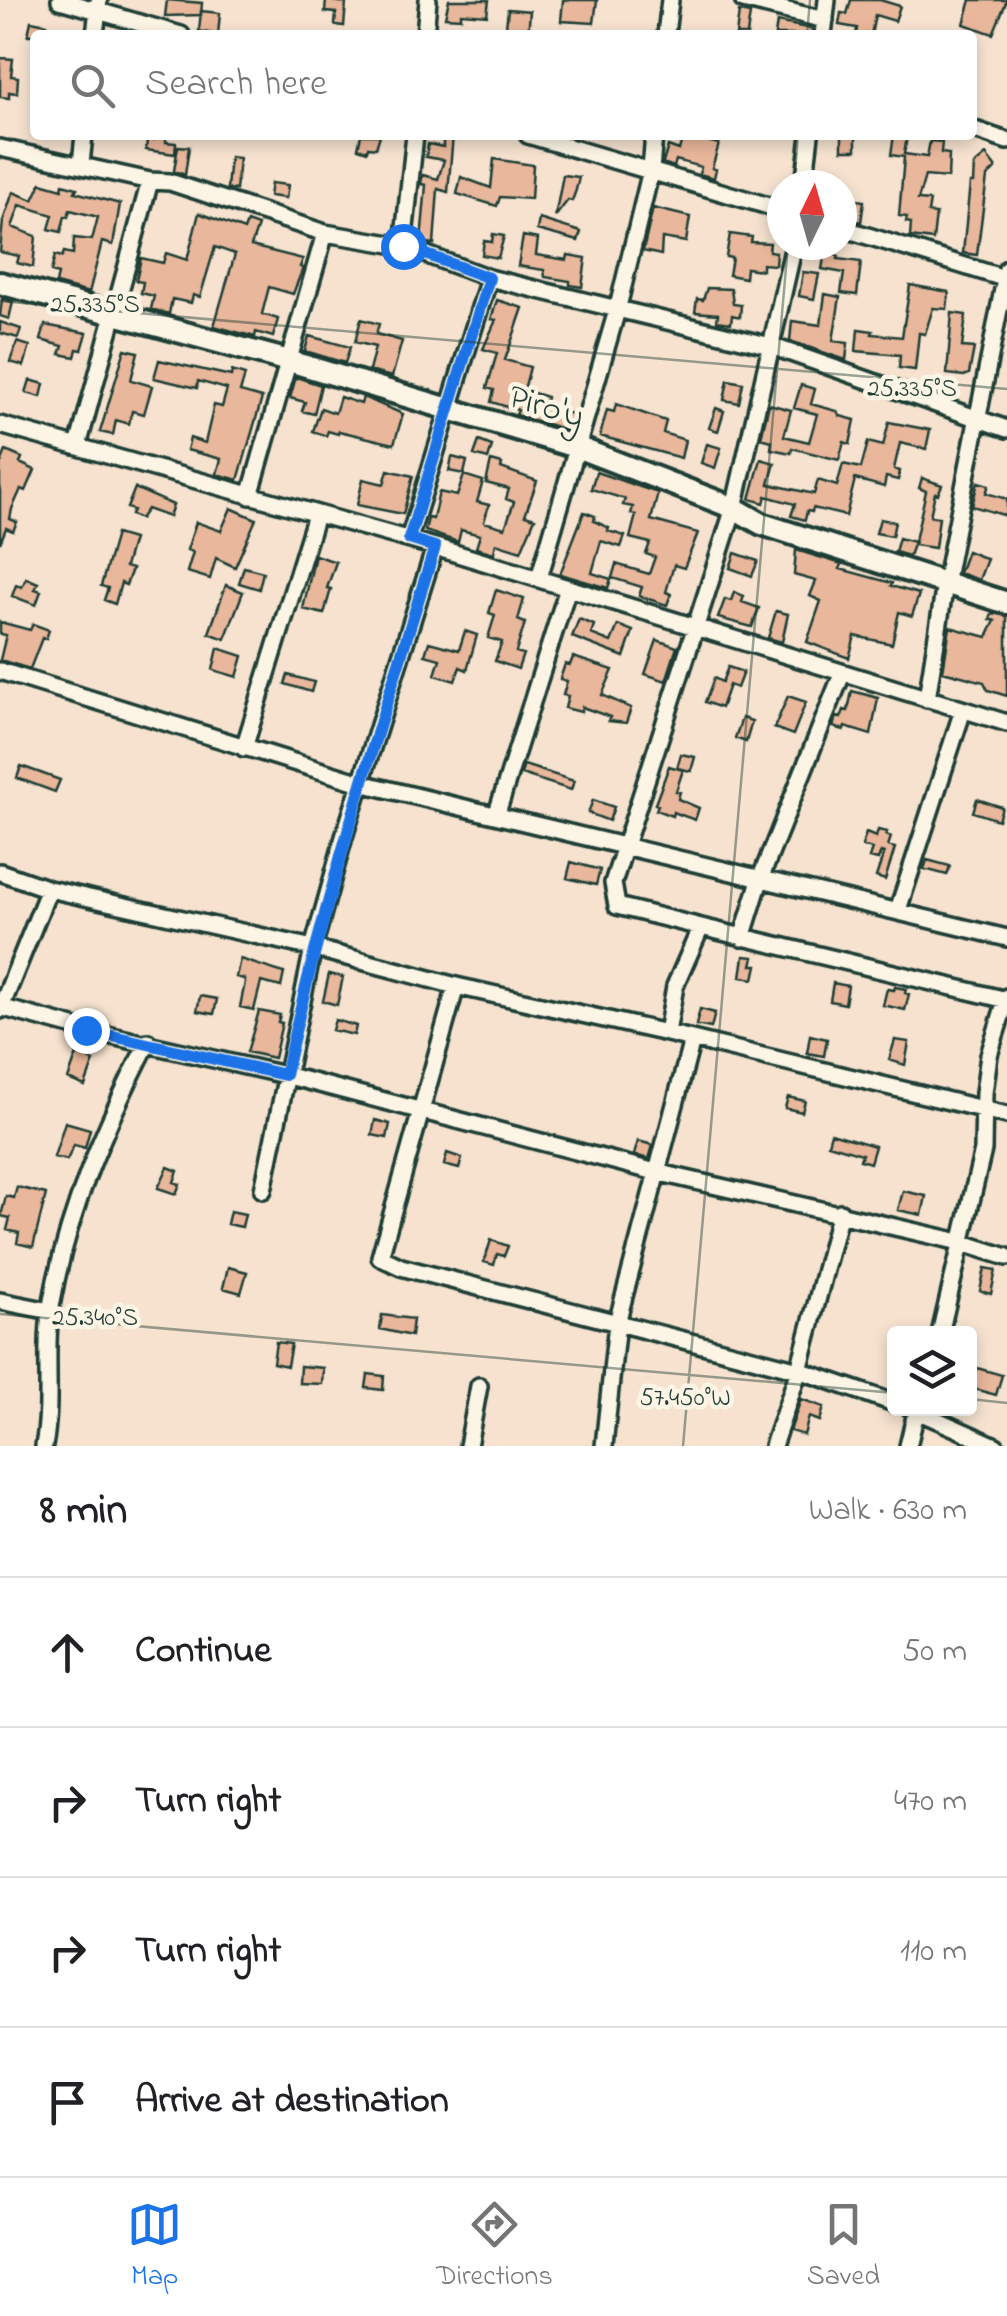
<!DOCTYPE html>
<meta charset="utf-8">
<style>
:root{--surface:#fff;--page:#f6f6f6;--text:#202124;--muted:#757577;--line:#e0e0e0;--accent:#1a73e8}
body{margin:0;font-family:"Indie Flower",sans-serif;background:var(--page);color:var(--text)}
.controls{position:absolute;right:30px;bottom:30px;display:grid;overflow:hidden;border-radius:10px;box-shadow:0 5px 15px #0003}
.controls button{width:90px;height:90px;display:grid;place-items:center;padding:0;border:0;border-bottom:2px solid var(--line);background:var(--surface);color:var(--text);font:50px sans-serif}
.compass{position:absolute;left:767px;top:170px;width:90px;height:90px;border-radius:50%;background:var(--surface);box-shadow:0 5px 15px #0003;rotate:5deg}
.stop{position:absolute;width:30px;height:30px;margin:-22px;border:8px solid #1a73e8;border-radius:50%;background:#fff}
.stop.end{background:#1a73e8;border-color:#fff;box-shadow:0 2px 10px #0008}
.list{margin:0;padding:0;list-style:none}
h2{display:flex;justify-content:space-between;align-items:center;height:130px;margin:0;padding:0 40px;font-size:42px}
h2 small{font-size:32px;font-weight:400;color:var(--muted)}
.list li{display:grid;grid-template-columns:65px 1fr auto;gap:30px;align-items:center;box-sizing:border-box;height:150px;padding:0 40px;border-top:2px solid var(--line)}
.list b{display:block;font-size:38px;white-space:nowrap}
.list em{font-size:32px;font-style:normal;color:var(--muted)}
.icon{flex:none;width:55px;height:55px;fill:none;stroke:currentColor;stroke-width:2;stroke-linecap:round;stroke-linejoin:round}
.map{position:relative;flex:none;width:1007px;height:1446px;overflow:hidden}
.search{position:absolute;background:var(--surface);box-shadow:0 5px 15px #0003;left:30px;right:30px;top:30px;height:110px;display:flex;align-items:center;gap:25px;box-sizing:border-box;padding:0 35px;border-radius:10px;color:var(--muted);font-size:38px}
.sheet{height:730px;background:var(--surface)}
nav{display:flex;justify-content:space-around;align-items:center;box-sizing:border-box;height:140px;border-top:2px solid var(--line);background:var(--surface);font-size:28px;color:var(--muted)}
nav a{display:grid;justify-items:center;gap:5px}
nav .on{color:var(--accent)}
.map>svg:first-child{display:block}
.building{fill:#e9b79b;stroke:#1f3d34;stroke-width:2.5}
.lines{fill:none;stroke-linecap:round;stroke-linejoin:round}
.minor-casing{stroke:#1f3d34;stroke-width:22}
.major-casing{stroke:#1f3d34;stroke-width:28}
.minor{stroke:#fcf5e5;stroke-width:15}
.major{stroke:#fcf5e5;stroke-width:20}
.route{stroke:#1a73e8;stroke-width:12}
.ticks{fill:none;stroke:#1f3d34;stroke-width:2.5;stroke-opacity:0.45}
.labels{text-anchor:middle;stroke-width:9;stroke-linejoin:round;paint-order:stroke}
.street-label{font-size:35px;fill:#1f3d34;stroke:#fcf5e5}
.ticks-label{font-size:25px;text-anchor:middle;fill:#1f3d34;stroke:#fcf5e5;stroke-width:9;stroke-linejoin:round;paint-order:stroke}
</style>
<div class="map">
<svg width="1007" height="1446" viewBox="0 0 1007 1446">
<rect width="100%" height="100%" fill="#f6e2cf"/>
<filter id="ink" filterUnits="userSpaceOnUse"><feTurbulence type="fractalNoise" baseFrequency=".01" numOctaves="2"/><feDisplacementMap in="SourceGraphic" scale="20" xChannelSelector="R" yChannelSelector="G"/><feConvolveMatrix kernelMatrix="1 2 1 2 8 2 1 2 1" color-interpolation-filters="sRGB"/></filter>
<g filter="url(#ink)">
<path class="building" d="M167 0 202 3 201 15 165 16Z
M326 0 346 3 344 26 335 25 336 13 325 12Z
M449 0H489L487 15 461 13V18L445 17Z
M563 0H597L594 23 561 21Z
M851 0H880L900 6 895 21 875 15 871 35H856L857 28 839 25 841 13 847 14Z
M971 0H1007L993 34 964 24Z
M508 9 530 11 528 35H505Z
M201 11 220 13 218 35 199 31Z
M739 12 750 14 747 35H736Z
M31 21 47 24 46 35H28Z
M777 22 812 29V35H775Z
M0 58 13 59 11 76 18 77 17 93 9 92V98L0 97Z
M155 135H166V142L176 143 175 154 146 150 147 140H154Z
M361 135H380L376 148 368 147 367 151 358 148Z
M443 135H453L448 192 438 189 434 244 427 243 421 241 426 185 421 184 422 178 423 175 438 179 444 160 426 157 428 144 443 147Z
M683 135 719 144 712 168 716 169 714 178 699 174 701 167 676 160 674 167 663 163 668 146 679 150Z
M842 135H856V150H842Z
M894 135 907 137 904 154 927 157 930 141 942 142 941 153 949 154 948 178 925 176 918 200 930 201 928 213 936 214 933 240 910 237 911 223 906 222 907 217 899 216 904 157 891 155Z
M178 146 189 147 185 175 174 171Z
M986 155 996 168 987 177 977 255 963 253 970 183H973L974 165Z
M230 157 239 158 236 190 227 189Z
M494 159 533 165 531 199 500 197 497 206 457 194 461 177 491 188Z
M563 175 579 177 576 190 572 201 568 200 555 217Z
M41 183 62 189 63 184 77 188 75 192 120 204 113 245 102 242 89 293 56 284 58 274 51 272 55 255 62 257 64 252 73 254 74 238 92 240 98 217 70 210 68 217 65 216 61 232 49 229 53 215 20 205 12 227 36 236 33 267 17 263 19 256 0 252 3 221 13 192 33 200Z
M271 183 288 185 286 198 269 196Z
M842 198 864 201 861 222 851 219 852 212 842 211Z
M653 208 690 217 686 242 662 238 661 255 643 251Z
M199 213 244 230 247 222 258 226 251 246 303 259 300 267 303 268 293 294 269 287 262 314 278 319 273 337 256 332 255 337 214 326 235 254 215 247 200 297 193 295 191 303 172 299 169 314 151 309 154 296 141 293 143 282 136 281 141 258 163 263 166 253 187 260Z
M539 219 581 232 578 241 537 230Z
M493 234 504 236 498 258 482 255 484 241 492 242Z
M730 234 752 237 751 242 770 243 769 251 776 252 775 265 762 264V270L746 268 745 278 729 275 732 258 726 257Z
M523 236 538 239 536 255 567 260 568 255 586 258 582 287 570 285V281L545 277 544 270 518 266Z
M825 253 839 256 838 259 861 262 857 295 841 293 844 273 822 269Z
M803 272 819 274 814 299 799 296Z
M910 285 949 292 947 309 933 308 925 334 919 333 915 370 899 368 900 355 856 351 858 329 873 331 872 334 902 337Z
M707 288 731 289 733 304 741 305 740 317 732 315 731 323 717 321 718 314 695 312 697 299 703 300Z
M825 294 840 297 833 341 848 343 846 360 790 341 792 321 821 325Z
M2 299 13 302 9 319 0 316Z
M497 300 523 308 505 360 530 367 524 390 547 397 545 406 571 414 574 418 570 431 516 415 518 410 491 402 494 390 487 388 497 353 483 349 496 320 491 319Z
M952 313 966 315 962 347 974 348 969 374 964 376 947 374Z
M361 319 379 324 376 334 402 341 392 377 369 371 375 347 355 342Z
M0 322 21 329 18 338 0 333Z
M45 325 87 333 82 350 77 349 75 357 60 354 63 346 41 340Z
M309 336 350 347 345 363 305 351Z
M17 342 30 346 24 366 10 362Z
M125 349 138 352 131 380 152 386 144 414 132 411 129 424 116 420 113 435 100 432Z
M159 360 231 376 232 371 245 375 240 392 262 398 238 480 217 474 221 459 187 450 190 438 205 443 214 405 222 407 227 389 198 381 197 388 154 378Z
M296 377 321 385 314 414 302 411 305 402 290 398Z
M30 380 44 384 41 397 26 393Z
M728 380 743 383 739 403 724 400Z
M801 385 815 389 811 404 837 411 840 416 855 420 850 444 844 442 839 460 792 448 791 453 771 449 772 441 761 438 769 404 791 410 784 436 809 442 817 414 794 408Z
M340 397 361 404 363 397 403 414 394 444 339 431 338 434 328 431 326 436 313 431 321 408 335 413Z
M616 404 666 421 663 433 685 440 681 458 600 436 607 410 614 412Z
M716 408 724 411 718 431 709 428Z
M889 422 930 430 926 449 900 443 894 469 900 471 898 480 886 477 884 487 855 479 846 516 813 508 812 512 807 511 805 520 791 516 795 504 766 496 764 503 750 499 761 459 775 463 769 484 814 494 818 480 837 486 843 464 861 468 868 442 883 446Z
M479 441 492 446 488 459 474 455Z
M707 444 721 448 715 468 701 463Z
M6 451 22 458 20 463 35 470 26 491 21 489 12 509 10 519 17 522 13 531 6 528 0 543V465Z
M452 457 467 461 464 474 449 471Z
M491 461 502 464 501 468 537 481 525 515 535 518 521 551 496 543 494 553 476 548 480 535 461 530 458 542 425 531 428 518 433 519 439 492 457 496 464 475 483 481 477 502 489 505 484 522 505 528 514 502 506 499 509 489 486 483Z
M388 470 413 476 403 514 357 505 363 479 384 484Z
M596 472 658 493 651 520 698 533 684 568 674 565 666 592 671 594 667 605 639 596 642 587 612 578 616 564 649 574 655 557 646 554 650 543 630 538 636 515 631 514 633 507 623 505 625 499 591 489Z
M922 478 942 485 938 494 935 493 930 516 939 517 935 548 914 545 926 491 919 488Z
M978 482 989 485 986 493 1007 499V516L972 506Z
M135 488 173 505 169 517 147 509 140 519 131 515 133 510 127 508Z
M231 508 256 519 235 567 216 558 210 579 187 572 193 552 187 550 196 522 221 531Z
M584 512 595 516 594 521 609 528 608 531 625 536 621 547 601 541 592 573 611 579 608 588 560 574Z
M880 519 895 522 892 536 876 533Z
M116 534 133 539 125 567 132 569 126 585 121 583 115 604 104 600 108 588 101 586Z
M899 538 914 542 909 556 895 552Z
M796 550 842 564 840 569 892 583 891 586 919 594 912 616 899 612 892 644 855 636 849 658 807 642 821 601 810 596 816 581 794 575Z
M967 551 987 559 979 580 959 573Z
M735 553 758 561 752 576 730 568Z
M315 555 336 562 327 588 331 589 324 614 303 609Z
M244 567 263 572 259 589 239 583Z
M26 578 38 583 35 589 41 591 36 605 12 596 16 585 22 587Z
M226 585 243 592 225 639 209 633Z
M496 590 524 599 518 620 525 623 516 652 523 654 518 669 495 661 502 642 488 638 495 615 489 613Z
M734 592 744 596 742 602 759 608 752 627 718 618 725 599 731 601Z
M776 611 788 614 782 642 768 638Z
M992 613 1007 616V696L988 690 984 682 943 671 950 627 987 637 995 621 990 619Z
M579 619 594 625 591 634 611 642 618 625 633 631 624 657 572 637Z
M0 622 30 630 33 624 49 630 46 639 42 638 30 669 0 660 6 635 0 634Z
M465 631 477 635 467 670 460 667 455 681 435 675 440 659 425 655 429 642 459 650Z
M657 640 677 647 666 681 645 674Z
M218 648 243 656 237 677 213 670Z
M573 657 613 670 602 695 631 708 626 723 608 721 610 717 582 707 581 712 565 708 568 696 563 695 567 681 560 679 565 664 570 665Z
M728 667 743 672 737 688 729 685 721 708 705 702 714 678 722 682Z
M288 675 314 682 311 692 285 684Z
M852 691 878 698 871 735 845 727 844 730 833 727 837 717 841 718 844 710 848 711Z
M788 696 806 702 793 735 774 728Z
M742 718 752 721 746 742 735 738Z
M681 754 695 757 691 771 677 768Z
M524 765 574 781 571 790 521 774Z
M21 766 60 780 55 792 17 778Z
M669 766 683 770 676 791 680 792 678 799 699 808 695 820 673 812 672 816 656 810 658 805 655 804Z
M977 799 1002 807 998 820 973 812Z
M593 800 614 807 609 821 588 813Z
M878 830 887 832 886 835 891 837 888 846 895 848 885 880 876 877 884 853 881 852 878 860 869 858 872 849 862 846 866 833 876 837Z
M927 860 950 866 947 875 924 869Z
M571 862 600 870 596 885 567 878Z
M744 956 754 957 752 965H757L754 979 741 977Z
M240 959 284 973 281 987 261 982 254 1010 240 1007 245 982 244 979 236 977Z
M329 974 343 977 337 1005 323 1001Z
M833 983 848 986 845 1004 830 1001Z
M895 987 906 989 905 993 909 994 905 1010 883 1005 887 989 894 990Z
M200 996 217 999 214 1014 197 1011Z
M700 1009 715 1013 711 1028 696 1025Z
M259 1011 280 1015 278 1022 282 1023 274 1058 247 1052Z
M335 1020 356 1026 354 1035 332 1030Z
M810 1035 827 1039 824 1056 807 1053Z
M895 1040 909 1042 905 1065 889 1060Z
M77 1054 94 1061 85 1086 68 1079Z
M788 1097 805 1101 802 1112 785 1108Z
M375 1120 390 1124 387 1138 372 1135Z
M65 1122 90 1129 85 1148 74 1145 67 1160 54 1157Z
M831 1133 875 1146 870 1163 860 1160 862 1154 828 1144Z
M638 1141 653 1145 649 1159 634 1155Z
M447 1153 462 1158 459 1169 444 1165Z
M168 1167 178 1171 174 1182 180 1184 176 1194 158 1188Z
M17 1187 46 1194 33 1247 17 1243 19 1233 7 1230 10 1218 1 1216 6 1196 14 1198Z
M903 1191 926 1196 922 1215 898 1210Z
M230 1211 245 1214 242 1227 227 1224Z
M491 1240 508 1246 504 1256 497 1254 494 1265 484 1262Z
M228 1267 247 1272 241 1293 223 1288Z
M985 1268 996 1270 991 1294 980 1291Z
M382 1315 413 1319 411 1336 380 1329Z
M276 1342 291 1344 287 1366 273 1363Z
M300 1366 323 1368 322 1384 299 1383Z
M970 1366 1002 1375 996 1395 970 1388Z
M368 1374 384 1376 383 1390 366 1388Z
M801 1399 824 1407 820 1421 809 1417 804 1435 790 1431Z"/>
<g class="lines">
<g class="minor-casing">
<path id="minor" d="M60 0 181 35
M743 0 825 20
M95 35 99 0
M425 35 428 0
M666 35 670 0
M823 35 827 0
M972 129 1007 141
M528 135 782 210
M0 148 150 181 170 182 325 233 403 246 489 278 771 346 1007 429
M81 164 84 135
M804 185 810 135
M842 228 1007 279
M403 246 415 135
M0 425 435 547 1007 723
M78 446 150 181
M250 496 325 233
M409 539 489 278
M539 578 618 307 651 170 654 135
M0 671 361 783 1007 938
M927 699 945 584 1007 269
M244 748 316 515
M497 813 568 588
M0 872 49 889 313 948 456 986 667 1033 1007 1115
M898 910 963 710
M701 927 1007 1000
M742 938 761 877 842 674
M456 986 380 1257 401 1267 799 1370 894 1403
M0 1007 85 1030 285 1075 656 1172 960 1242 1007 1257
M0 1010 49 889
M667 1033 675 986 701 927 617 906 613 883 734 508 794 245
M263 1190 313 948 344 837 435 547
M0 1301 50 1311
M940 1334 983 1150 984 1093 989 1055 1007 997
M910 1408 996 1446
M44 1446C53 1398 43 1348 52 1301 68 1210 106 1124 148 1042
M468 1446 479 1386
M604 1446 617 1323 692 1040
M773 1446 799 1370 840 1212
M908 1446 917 1408"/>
</g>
<g class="major-casing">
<path id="major" d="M0 283 289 361 579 448 734 508 762 524 1007 603"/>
</g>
<use href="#minor" class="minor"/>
<use href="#major" class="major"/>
</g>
</g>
<g class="lines" filter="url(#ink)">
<path class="route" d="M86 1030 285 1075C325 896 380 722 435 547L409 539 489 278 403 246"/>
</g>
<path class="ticks" d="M807 35 810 0M794 185 798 135M0 301 1007 389M0 1314 894 1393M970 1399 1007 1403M683 1446 788 245"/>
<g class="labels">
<g class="street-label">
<text transform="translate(547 405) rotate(17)" y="12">Piro'y</text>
</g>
</g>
<g class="ticks-label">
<text x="95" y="312">25.335°S</text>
<text x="912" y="396">25.335°S</text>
<text x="95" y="1325">25.340°S</text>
<text x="685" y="1405">57.450°W</text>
</g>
</svg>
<div class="controls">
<button><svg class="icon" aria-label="layers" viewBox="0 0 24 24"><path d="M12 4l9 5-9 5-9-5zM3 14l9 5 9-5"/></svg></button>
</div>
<svg class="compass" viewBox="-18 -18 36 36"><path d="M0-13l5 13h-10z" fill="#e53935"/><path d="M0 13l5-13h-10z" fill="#757577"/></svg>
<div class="stop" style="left:403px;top:246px"></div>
<div class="stop end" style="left:86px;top:1030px"></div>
<div class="search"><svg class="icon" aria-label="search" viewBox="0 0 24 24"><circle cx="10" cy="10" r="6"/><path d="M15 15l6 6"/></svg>Search here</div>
</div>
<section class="sheet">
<h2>8 min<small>Walk · 630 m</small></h2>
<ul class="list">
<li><svg class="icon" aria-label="ahead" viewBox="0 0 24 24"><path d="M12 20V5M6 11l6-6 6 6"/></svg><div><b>Continue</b></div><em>50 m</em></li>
<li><svg class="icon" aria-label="right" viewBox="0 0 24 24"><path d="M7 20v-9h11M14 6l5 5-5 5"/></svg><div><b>Turn right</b></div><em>470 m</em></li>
<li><svg class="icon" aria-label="right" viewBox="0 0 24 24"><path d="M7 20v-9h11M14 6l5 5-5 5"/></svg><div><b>Turn right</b></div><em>110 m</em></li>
<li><svg class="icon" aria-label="arrive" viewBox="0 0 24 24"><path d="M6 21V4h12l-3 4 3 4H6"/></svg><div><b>Arrive at destination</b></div></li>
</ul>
</section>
<nav>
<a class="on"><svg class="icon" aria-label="map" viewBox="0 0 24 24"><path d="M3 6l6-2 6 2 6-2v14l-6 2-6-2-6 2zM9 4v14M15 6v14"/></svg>Map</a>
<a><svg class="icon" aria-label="directions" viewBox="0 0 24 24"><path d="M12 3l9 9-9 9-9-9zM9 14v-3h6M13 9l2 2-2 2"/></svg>Directions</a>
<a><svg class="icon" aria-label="saved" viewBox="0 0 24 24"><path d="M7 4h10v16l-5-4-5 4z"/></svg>Saved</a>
</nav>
